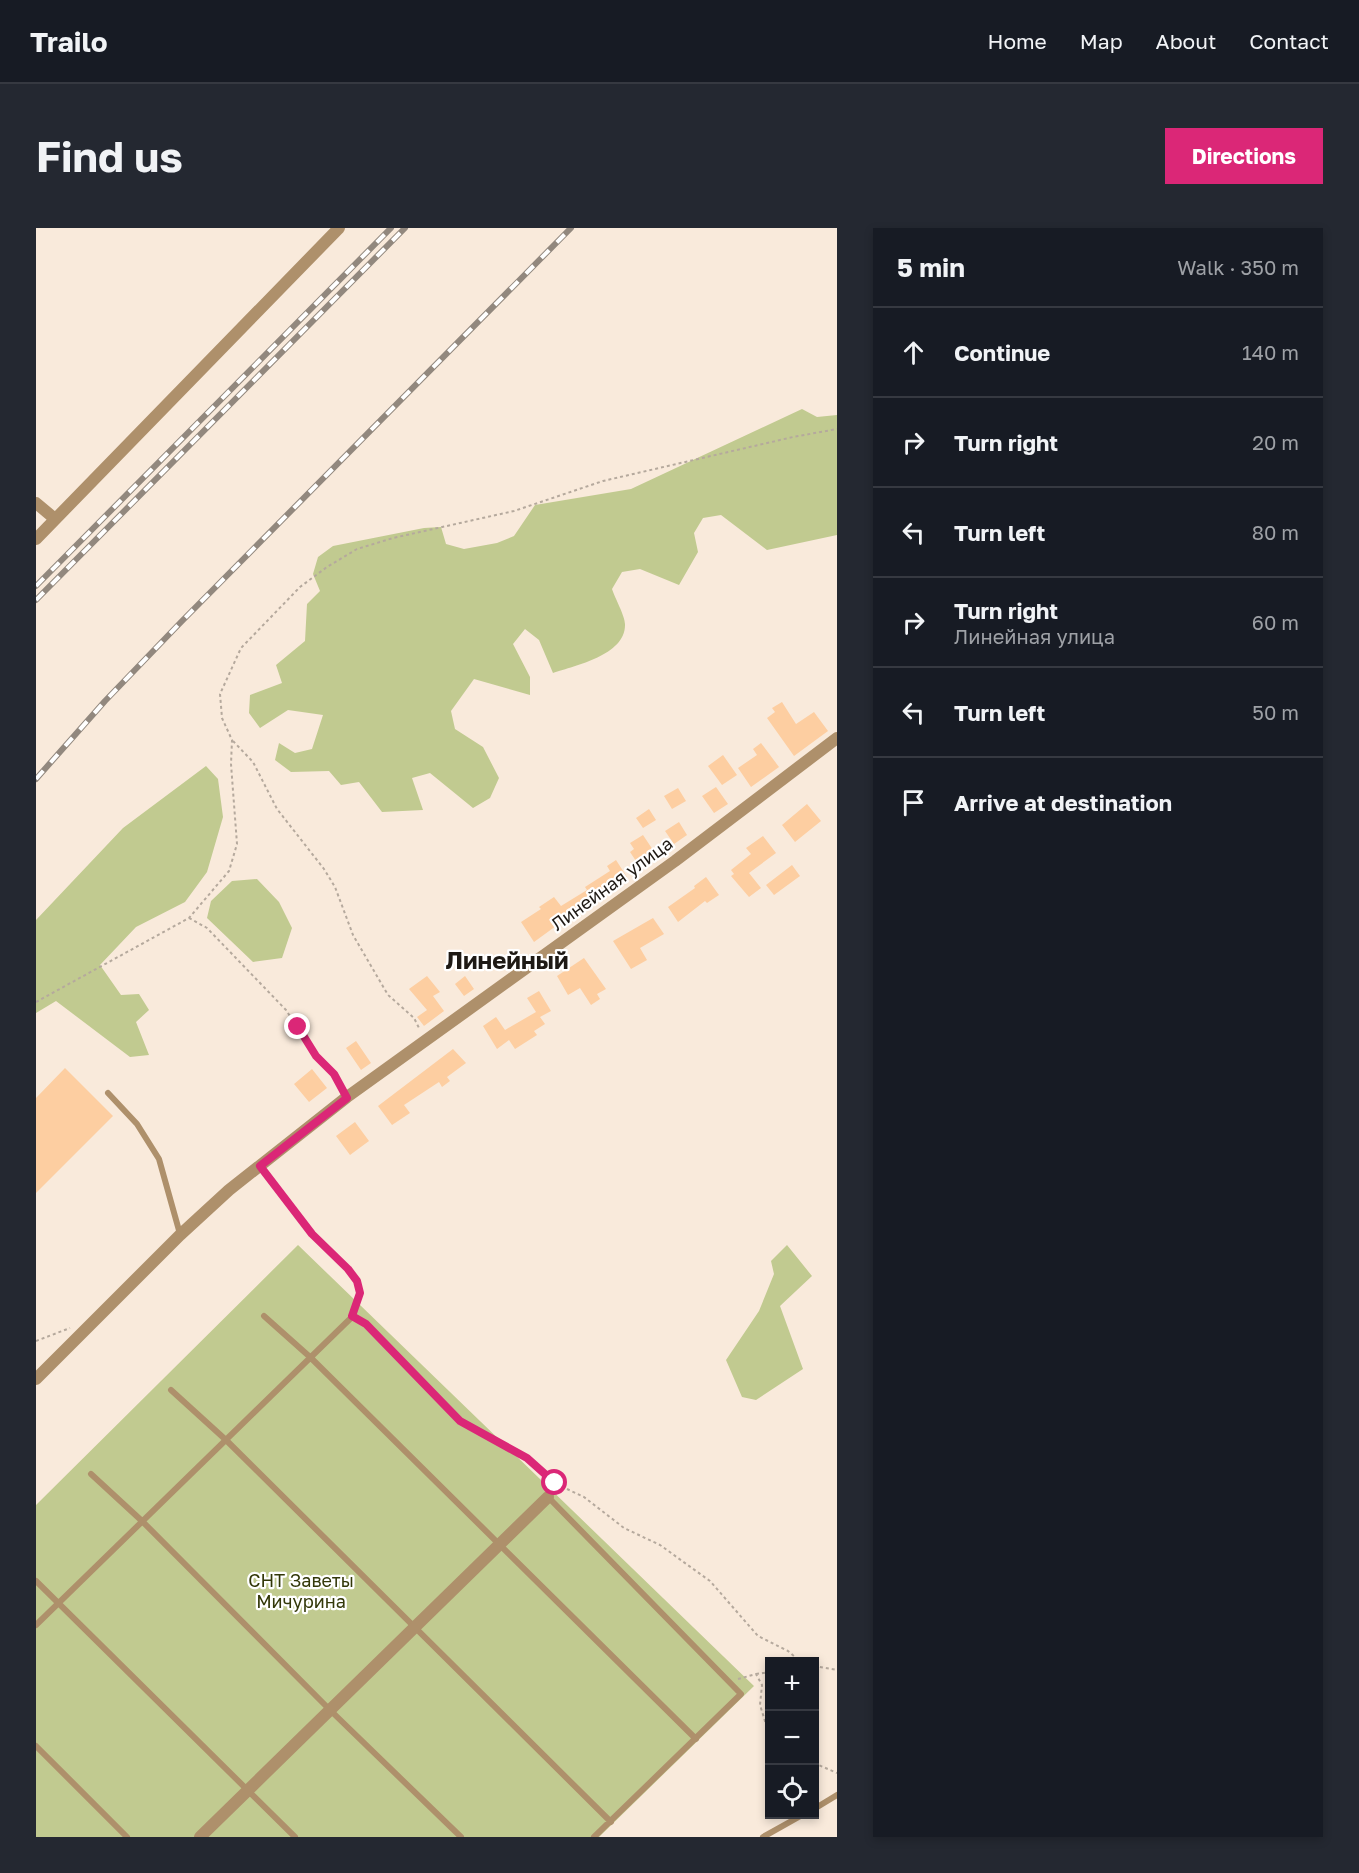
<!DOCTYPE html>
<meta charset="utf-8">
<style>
:root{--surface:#171b24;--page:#242831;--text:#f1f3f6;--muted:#9ea1a6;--line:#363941;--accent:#db2777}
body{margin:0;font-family:"Golos Text",sans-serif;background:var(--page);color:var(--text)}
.controls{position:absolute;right:18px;bottom:18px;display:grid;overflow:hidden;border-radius:0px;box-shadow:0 3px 9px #0003}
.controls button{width:54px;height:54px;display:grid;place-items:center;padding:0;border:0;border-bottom:2px solid var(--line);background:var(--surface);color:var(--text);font:30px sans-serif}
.stop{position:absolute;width:18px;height:18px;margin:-14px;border:4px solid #db2777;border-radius:50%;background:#fff}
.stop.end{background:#db2777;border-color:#fff;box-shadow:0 2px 6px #0008}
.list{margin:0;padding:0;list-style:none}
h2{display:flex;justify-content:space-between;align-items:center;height:78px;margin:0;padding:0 24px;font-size:26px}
h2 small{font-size:20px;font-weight:400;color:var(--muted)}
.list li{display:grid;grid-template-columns:39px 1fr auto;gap:18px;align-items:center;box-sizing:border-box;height:90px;padding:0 24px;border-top:2px solid var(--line)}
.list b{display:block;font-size:22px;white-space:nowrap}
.list p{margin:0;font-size:20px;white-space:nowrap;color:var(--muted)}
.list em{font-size:20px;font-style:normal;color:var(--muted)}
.icon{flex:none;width:33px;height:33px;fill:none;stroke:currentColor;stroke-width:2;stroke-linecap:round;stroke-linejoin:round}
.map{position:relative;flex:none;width:801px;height:1609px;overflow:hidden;border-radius:0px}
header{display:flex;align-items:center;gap:36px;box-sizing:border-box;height:84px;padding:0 30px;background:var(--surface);border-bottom:2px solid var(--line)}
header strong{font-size:28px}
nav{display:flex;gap:33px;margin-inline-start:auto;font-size:21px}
.intro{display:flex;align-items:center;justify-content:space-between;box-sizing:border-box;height:144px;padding:0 36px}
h1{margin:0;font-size:42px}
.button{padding:15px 27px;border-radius:0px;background:var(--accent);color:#fff;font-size:21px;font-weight:700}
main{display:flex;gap:36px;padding:0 36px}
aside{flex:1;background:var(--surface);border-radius:0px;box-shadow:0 3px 9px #0003}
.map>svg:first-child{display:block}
.green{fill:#c1ca90}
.building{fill:#fdcea1}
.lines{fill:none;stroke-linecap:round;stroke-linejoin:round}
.path{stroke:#b5a99d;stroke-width:2;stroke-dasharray:3 3;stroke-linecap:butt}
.lane{stroke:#ae906b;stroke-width:6}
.street{stroke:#ae906b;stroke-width:12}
.rail-casing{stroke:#92887e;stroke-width:6}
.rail{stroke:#fff;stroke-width:4;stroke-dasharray:11;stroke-linecap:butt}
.route{stroke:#db2777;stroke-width:8}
.labels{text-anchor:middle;stroke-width:4.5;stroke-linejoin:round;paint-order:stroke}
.street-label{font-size:18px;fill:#1e1914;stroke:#fff}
.park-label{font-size:18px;fill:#333809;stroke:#fff}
.district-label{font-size:24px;font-weight:bold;fill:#1e1914;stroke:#fff}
</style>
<header>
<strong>Trailo</strong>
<nav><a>Home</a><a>Map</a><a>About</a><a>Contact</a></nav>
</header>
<div class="intro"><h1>Find us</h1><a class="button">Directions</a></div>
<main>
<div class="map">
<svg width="801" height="1609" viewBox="0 0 801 1609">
<rect width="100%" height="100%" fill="#f9eadb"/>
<path class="green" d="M766 181 781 189 801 187V307L731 322 685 287 667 290 658 305 662 324 643 357 604 341 586 344 576 361C579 370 589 388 589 396 590 427 540 437 517 445L503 412 489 401 477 416 494 449V467L438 451 415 483 419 501 447 519 463 550 454 570 437 580 394 545 376 550 387 582 346 584 323 554 305 557 293 543 255 544 239 532 243 515 259 525 276 521 287 487 252 482 224 500 213 485 214 467 246 455 240 437 269 413 271 376 284 363 277 346 282 329 297 318 388 300 405 299 410 316 428 321 461 315 478 308 499 277 595 261Z
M170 538 182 551 187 589 171 644 149 674 100 699 64 737 85 767 103 766 113 782 100 794 113 827 94 829 20 773 0 785V692L87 600Z
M221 651 243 674 256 700 246 730 217 734 171 690 175 673 196 653Z
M262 1017 718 1458 563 1609H0V1277Z
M751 1017 776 1048 744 1078 767 1141 720 1172 706 1169 690 1132 723 1083 738 1046 735 1033Z"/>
<path class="building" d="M746 474 760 496 778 484 792 503 758 528 731 490 739 484 736 480Z
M725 515 743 539 715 559 702 540 721 527 717 521Z
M687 527 701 547 686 557 672 538Z
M680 559 692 576 678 585 666 568Z
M642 560 650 573 636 581 628 568Z
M771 576 785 593 759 614 746 597Z
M613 581 620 592 607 600 600 590Z
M643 594 651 607 638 616 629 603Z
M607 607 621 628 609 636 604 629 600 633 594 624 598 621 594 615Z
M727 608 740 625 713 645 725 660 713 669 695 648 698 646 695 642 715 626 710 620Z
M580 632 591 649 557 671 498 714 485 694 505 681 503 679 518 669 525 678 551 662 549 659 574 643 571 638Z
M756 637 764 648 738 667 730 657Z
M670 649 683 667 671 675 669 673 642 694 632 679 659 660 658 658Z
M617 690 628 706 604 720 611 732 595 741 577 713Z
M548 730 570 761 561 766 564 771 555 777 544 760 532 767 521 748Z
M391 748 404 764 397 768 408 783 388 798 381 789 391 782 373 761Z
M429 748 438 761 428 768 419 756Z
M503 763 515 783 504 789 509 796 498 803 501 807 479 821 473 812 461 821 447 798 460 789 469 802 500 784 491 770Z
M320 813 335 835 325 842 310 820Z
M417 821 430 835 411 849 414 853 406 859 403 854 368 877 374 885 356 897 342 878Z
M29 840 77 888 0 965V870Z
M276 841 291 860 273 874 258 856Z
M319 894 333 913 314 927 300 908Z"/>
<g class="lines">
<path class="path" d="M197 513 217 534 241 581 288 641 299 659 317 707 352 767 378 790 384 802
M153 690 171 700 250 782 280 828 298 846 304 858
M0 774 153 690 193 643 201 616 195 536 196 512 186 490 184 466 205 420 264 359 291 339 321 321 357 310 478 283 567 253 757 209 801 201
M231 947 276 1006 312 1041 321 1053 324 1065 320 1078
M0 1113 34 1100
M531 1261 548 1269 588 1300 624 1317 674 1353 722 1408 752 1423 765 1434
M778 1438 801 1442
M720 1446 734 1444
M702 1451 720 1446 726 1457 724 1477 734 1509
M778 1535 801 1545"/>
<path class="lane" d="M72 865 101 896 123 931 144 1006
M228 1088 274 1129 660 1511
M135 1162 190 1212 575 1594
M55 1246 106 1293 294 1482 425 1609
M0 1353 259 1609
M0 1397 317 1088 330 1096 424 1193 491 1230 522 1258 512 1269 705 1466 558 1609
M0 1518 91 1609
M778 1581 801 1567
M727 1609 768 1586"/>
<path class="street" d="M0 275 19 291
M0 311 303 0
M0 1151 144 1007 193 962 311 869 639 633 801 510
M164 1609 512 1269"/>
<g class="rail-casing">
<path id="rail" d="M0 358 355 0
M0 372 369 0
M0 551 69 473 146 393 535 0"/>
</g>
<use href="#rail" class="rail"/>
</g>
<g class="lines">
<path class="route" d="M262 799 280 828 298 846 311 870 224 938 276 1006 312 1041 321 1053 324 1065 316 1088 330 1096 424 1193 491 1230 519 1255"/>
</g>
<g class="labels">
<g class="street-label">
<text transform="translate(576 656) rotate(-36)" y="6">Линейная улица</text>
</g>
<g class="park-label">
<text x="265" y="1359">СНТ Заветы<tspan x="265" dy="21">Мичурина</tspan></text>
</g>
<g class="district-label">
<text x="471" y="741">Линейный</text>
</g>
</g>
</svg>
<div class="controls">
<button>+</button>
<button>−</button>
<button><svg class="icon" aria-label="locate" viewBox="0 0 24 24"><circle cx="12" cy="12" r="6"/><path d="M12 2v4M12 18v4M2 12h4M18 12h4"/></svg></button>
</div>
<div class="stop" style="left:519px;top:1255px"></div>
<div class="stop end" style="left:262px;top:799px"></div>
</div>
<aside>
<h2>5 min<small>Walk · 350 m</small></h2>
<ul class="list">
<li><svg class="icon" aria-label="ahead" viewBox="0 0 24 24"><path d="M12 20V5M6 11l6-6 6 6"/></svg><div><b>Continue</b></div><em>140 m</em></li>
<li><svg class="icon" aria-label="right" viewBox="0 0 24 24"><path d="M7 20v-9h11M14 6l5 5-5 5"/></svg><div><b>Turn right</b></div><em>20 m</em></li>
<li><svg class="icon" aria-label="left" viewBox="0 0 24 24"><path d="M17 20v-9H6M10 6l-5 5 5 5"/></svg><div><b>Turn left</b></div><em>80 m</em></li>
<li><svg class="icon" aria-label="right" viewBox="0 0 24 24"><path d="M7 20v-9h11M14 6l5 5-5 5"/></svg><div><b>Turn right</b><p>Линейная улица</p></div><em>60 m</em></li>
<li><svg class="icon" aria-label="left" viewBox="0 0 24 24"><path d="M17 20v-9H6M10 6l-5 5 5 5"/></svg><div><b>Turn left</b></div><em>50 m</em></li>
<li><svg class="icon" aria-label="arrive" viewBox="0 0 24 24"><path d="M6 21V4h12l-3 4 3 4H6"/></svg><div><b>Arrive at destination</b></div></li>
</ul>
</aside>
</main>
